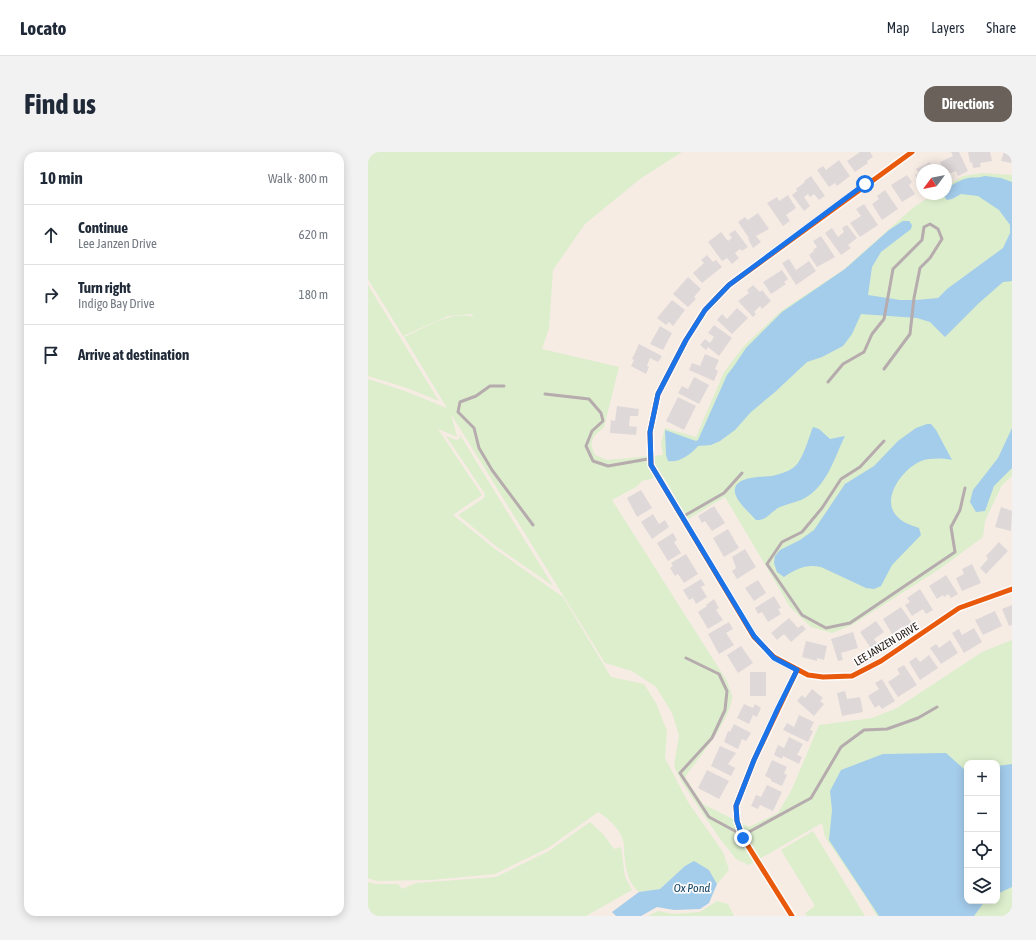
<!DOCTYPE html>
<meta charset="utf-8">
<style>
:root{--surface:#fff;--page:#f2f2f3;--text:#1f2937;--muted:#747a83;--line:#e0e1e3;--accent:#6a625a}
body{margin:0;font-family:"Asap Condensed",sans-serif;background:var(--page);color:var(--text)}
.controls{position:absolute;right:12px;bottom:12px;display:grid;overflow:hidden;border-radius:8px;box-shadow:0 2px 10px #0003}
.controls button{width:36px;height:36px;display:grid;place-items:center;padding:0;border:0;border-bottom:1px solid var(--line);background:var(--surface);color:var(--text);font:20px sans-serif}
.compass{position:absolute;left:548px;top:12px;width:36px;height:36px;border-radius:50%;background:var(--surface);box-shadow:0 2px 10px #0003;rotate:238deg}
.stop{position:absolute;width:12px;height:12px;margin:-9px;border:3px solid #1a73e8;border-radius:50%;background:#fff}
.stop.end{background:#1a73e8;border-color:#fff;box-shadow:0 1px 4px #0008}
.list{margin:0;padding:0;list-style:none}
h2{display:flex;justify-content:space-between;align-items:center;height:52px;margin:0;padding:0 16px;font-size:17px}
h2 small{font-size:13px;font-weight:400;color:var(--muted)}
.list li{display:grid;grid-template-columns:26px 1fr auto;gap:12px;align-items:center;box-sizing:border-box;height:60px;padding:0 16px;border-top:1px solid var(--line)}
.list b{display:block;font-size:15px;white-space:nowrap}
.list p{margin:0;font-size:13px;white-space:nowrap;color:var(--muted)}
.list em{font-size:13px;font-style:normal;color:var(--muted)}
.icon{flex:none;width:22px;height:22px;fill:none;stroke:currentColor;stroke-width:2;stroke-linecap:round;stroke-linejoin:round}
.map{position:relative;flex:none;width:644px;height:764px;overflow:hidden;border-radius:12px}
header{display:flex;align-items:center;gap:24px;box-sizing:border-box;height:56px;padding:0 20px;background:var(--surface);border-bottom:1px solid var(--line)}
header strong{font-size:19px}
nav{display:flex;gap:22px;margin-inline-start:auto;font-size:14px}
.intro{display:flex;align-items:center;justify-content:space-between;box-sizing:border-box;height:96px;padding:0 24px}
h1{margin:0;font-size:28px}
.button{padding:10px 18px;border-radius:12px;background:var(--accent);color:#fff;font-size:14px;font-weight:700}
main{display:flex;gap:24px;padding:0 24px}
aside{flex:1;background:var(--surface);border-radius:12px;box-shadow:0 2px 10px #0003}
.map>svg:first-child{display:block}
.green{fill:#dceecc;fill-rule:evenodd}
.water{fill:#a4cceb}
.building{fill:#dfd8d9}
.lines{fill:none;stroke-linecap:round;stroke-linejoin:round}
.lane{stroke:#b6abad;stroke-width:3}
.street{stroke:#b6abad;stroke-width:5.5}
.cycleway-casing{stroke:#fcfcfc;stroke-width:8}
.cycleway{stroke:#e8590c;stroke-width:5}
.route{stroke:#1a73e8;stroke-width:5}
.labels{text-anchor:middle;stroke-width:3.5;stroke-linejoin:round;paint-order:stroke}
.street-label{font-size:11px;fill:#1e1710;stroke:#fcfcfc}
.water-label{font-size:12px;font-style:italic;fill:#154464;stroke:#fcfcfc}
</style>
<header>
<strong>Locato</strong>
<nav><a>Map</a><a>Layers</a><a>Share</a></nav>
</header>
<div class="intro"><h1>Find us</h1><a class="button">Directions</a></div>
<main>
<aside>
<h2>10 min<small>Walk · 800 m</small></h2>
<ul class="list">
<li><svg class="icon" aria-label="ahead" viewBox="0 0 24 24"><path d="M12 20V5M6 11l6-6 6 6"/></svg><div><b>Continue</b><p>Lee Janzen Drive</p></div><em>620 m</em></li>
<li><svg class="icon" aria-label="right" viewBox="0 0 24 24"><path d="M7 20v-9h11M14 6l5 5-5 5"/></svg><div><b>Turn right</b><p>Indigo Bay Drive</p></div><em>180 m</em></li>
<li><svg class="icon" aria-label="arrive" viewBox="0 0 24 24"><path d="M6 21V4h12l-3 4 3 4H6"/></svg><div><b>Arrive at destination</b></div></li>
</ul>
</aside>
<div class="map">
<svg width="644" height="764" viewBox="0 0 644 764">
<rect width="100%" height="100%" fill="#f6ece4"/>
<path class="green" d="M0 0H314L272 27 217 72 185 118 181 176 174 197 251 215 236 275 226 284 223 293 227 303 239 308 295 303 293 291 297 276 328 285 356 220 376 194 413 159 475 118 546 55 566 42H578V35L595 24 614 21 644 23V324L634 333 617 369 615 385 573 416 484 473 464 481 443 475 422 455 357 345 320 367 295 324 274 329 268 335 244 348 359 529C360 534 365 542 364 547 359 573 332 604 317 625L335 652 381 675 410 661 424 637 451 573 504 566 529 556 614 500 644 488V764H509L497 744 457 685 454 671 381 713 368 707 350 684 315 632 306 614 311 583 304 561 288 535 264 519 237 511 83 262 89 285 70 277 114 343 85 363 127 397 195 445 243 525 276 532 288 551 299 579 297 606 320 650 355 700 361 718 349 732 341 718 317 714 292 737 271 740C259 730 258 715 256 700 256 696 256 692 255 688 251 676 240 666 230 660L180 696 127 722 63 728 9 729 0 726V227L37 239 79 256 36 185C57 176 83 158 106 165L103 162 80 164 35 184 0 127ZM599 611H629V749H599Z
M0 133 71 249 39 236 0 224Z
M92 283 185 434 129 395 90 363 116 346 117 342 78 284 89 288 92 286Z
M222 670 235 682 246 697 253 695 257 725 264 738 218 764H0V730L7 732H30L34 737 48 731 128 725 181 699Z
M445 679 497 764H439L437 761 447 754 413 698Z
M349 749 360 752 366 764H280L290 759 306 762 332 760Z"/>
<path class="water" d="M617 24 633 26 644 30V129L635 130 611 151 577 185 562 170 549 166 493 162 484 182 475 194 454 205 439 210 407 240 383 260 367 278 352 289 343 293 330 294C323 302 312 311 300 309L298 303 297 278 328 289 330 288 359 223 366 214 378 196 414 160 477 117 521 78 535 69H541L544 73 543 77 513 100 504 115 500 143 532 148H548L570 146 579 137 635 96 642 81V73L631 58 610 44 593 42 584 47 579 48 575 43V42H578V37C585 32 592 28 600 26 606 25 611 26 617 24Z
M559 272H563L568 278 584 308C574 306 562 306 553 309 536 316 514 344 527 362 533 370 542 373 551 376L553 383 524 413 513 434 506 437 498 436 453 415C438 412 428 417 416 425L409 420 406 411 407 404 412 398 432 388 446 378 477 332 506 314 530 289 548 276Z
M445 275 451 277 462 287 477 284C467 304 460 331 440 344 432 350 421 351 412 355 403 359 399 369 388 368 382 361 372 353 368 344 360 324 394 325 404 324 412 322 419 320 425 316 435 309 440 287 445 275Z
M644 276V316L626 334 617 359 608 360 602 350 605 338 630 306Z
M578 601 596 617H599V749H617L606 764H511L461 688 464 658 462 639 473 618 515 602Z
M644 612V735L629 742V614Z
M326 709 341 718 349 732 341 751 332 757 306 758 289 755 273 764H248L244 760 271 740 292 737 317 714Z"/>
<path class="building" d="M492 0H502L505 5 499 9 500 11 487 20 479 9Z
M583 0H591L600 19 590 24 588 19 578 23V18H575L572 10 585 4Z
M600 0H622L624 9 612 11 613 15 605 16 604 10 602 11Z
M636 0H644V9L643 11 633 9Z
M471 8 482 24 469 34 467 31 461 35 449 18 455 14 458 18Z
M562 10 567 18H554V34L547 23 551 21 548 17Z
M539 23 544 30 541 33 547 42 534 50 523 33Z
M443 24 457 44 451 48 446 42 442 45 440 42 436 45 442 54 436 59 424 43 429 39 428 37 437 30 436 29Z
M517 38 530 57 514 68 504 52 511 47 509 44Z
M420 43 428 56 418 63 422 69 415 74 399 51 409 45 411 49Z
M496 52 510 73 492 85 482 71 493 64 488 57Z
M390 61 401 77 388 84 393 90 385 96 380 87 381 86 370 70 377 65 380 68Z
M479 73 489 86 480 93 483 96 473 103 457 81 464 76 470 85 476 80 474 76Z
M367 78 380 95 374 99 372 97 367 101 371 106 364 112 359 106 354 109 340 90 353 80 360 89 364 86 361 82Z
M453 84 467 105 449 115 441 103 446 99 445 98 449 95 445 89Z
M339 103 345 110 348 108 354 115 334 131 325 121 336 111 333 108Z
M421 107 428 118 441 109 448 119 428 133 414 111Z
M414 118 420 127 416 130 418 132 403 142 395 130Z
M320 125 333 137 326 145 328 147 320 155 305 142Z
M385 133 392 140 394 138 403 149 394 157 392 154 386 160 388 162 385 165 370 149 381 141 379 138Z
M304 148 317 158 305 174 301 170 298 173 289 166Z
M369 156 380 166 364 182 349 168 354 162 359 167Z
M346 173 364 186 351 204 340 195 338 198 332 193 337 187 342 191 346 185 340 181Z
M292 174 304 181 295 198 282 192Z
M271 192 294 204 290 210 282 206 279 214 281 215 278 222 263 214 266 208 264 207Z
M337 202 351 208 347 217 350 219 346 229 321 218 324 211 332 214Z
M326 225 341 233 331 252 310 241 314 234 320 237Z
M310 245 328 254 316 278 298 269Z
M249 254 271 257 270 264H262L261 274 269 275 268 283 242 281 243 268 247 269Z
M273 338 284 356 269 365 259 346Z
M346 354 357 371 344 379 337 369 334 371 330 364Z
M633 355 644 359 643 379 627 375Z
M285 362 291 372 297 368 301 375 284 387 273 370Z
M360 377 371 396 356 405 345 386Z
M305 381 309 388 306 390 313 401 300 409 289 391Z
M631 390 640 399 618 422 612 416 620 407 618 404Z
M377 397 388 415 369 427 364 419 368 416 364 405Z
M318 402 330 422 316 431 310 422 307 424 302 416 305 414 303 411Z
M604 412 613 431 594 439 588 426 596 422 594 417Z
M578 423 590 442 583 446 580 442 576 445 575 443 569 447 561 434Z
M333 427 337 433 333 435 339 445 328 452 325 446 321 448 315 438Z
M390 428 398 441 386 449 377 436Z
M552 437 565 458 558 462 555 457 544 464 537 453 542 450 539 446Z
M406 444 413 456 410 457 413 462 400 470 394 460 390 462 387 456Z
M346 447 351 456 348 458 355 468 340 477 330 460 339 454 338 453Z
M644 453V473L641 474 634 457Z
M533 455 544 471 536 476 535 474 524 482 515 467Z
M627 459 634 474 615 483 607 468Z
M421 466 430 476 434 473 438 477 423 490 416 482 409 488 403 481Z
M508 469 516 480 506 487 511 494 504 498 492 480Z
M361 470 365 477 358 481 366 493 351 502 340 482Z
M606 476 614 490 596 501 584 481 591 477 594 483Z
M485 480 490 496 473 501 475 508 470 509 463 487Z
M582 488 590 501 573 512 562 496 568 492 571 496Z
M438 489 459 494 456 508 449 506V509L434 505Z
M373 494 385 511 370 521 359 503Z
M561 503 570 516 552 528 541 510 548 505 552 510Z
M536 513 549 533 530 545 520 530 532 522 529 517Z
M382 520H398V544H382Z
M514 527 527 549 514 557 511 553 507 556 500 544 511 537 507 531Z
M444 537 455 546 452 549 456 552 446 564 429 549 434 543 437 546Z
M477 539 479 547 492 545 495 560 474 564 469 541Z
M376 552 385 556 387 552 393 556 389 565 385 563 381 572 369 566Z
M431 563 446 570 442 578 445 579 440 590 415 578 419 571 426 575Z
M366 572 383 581 378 589 374 587 370 597 356 590 360 579 362 580Z
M421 585 435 592 429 603 434 605 431 612 415 604 414 607 406 603 410 593 416 596Z
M352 594 368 601 360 612 367 616 363 624 343 614Z
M404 608 419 615 416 621 419 623 414 634 403 629V627L397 624Z
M339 618 361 629 351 647 330 636Z
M399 633 414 640 405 659 392 653 390 657 383 654 388 643 393 645Z"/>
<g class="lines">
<path class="lane" d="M460 230 475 212 496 200 504 182 516 167 525 117 554 88 556 75 562 72 570 77 574 87 562 106 552 116 546 146 542 182 516 217
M136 234H122L108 244 92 250 90 260 106 276 111 296 124 318 165 373
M177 242 221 247 233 261 235 269 224 279 218 294 225 309 240 314 280 307
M516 289 492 315 473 327 454 356 434 380 414 390 399 412 434 463 458 476 482 471 587 400 583 375 592 358 597 336
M316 364 356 341 374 321
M318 506 351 522 359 539 357 558 344 586 312 621 341 665 367 679
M379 681 443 646 473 595 496 578 519 577 550 566 569 555"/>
<path class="street" d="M544 0 361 133 337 158 318 188 290 242 282 280 283 313 386 485 406 505 440 523 455 525 484 524 513 509 591 456 644 437
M424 764 375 686 369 669 368 654 386 608 429 518"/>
<g class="cycleway-casing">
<path id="cycleway" d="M544 0 361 133 337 158 318 188 290 242 282 280 283 313 386 485 406 505 440 523 455 525 484 524 513 509 591 456 644 437
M424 764 375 686 369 669 368 654 386 608 429 518"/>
</g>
<use href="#cycleway" class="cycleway"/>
</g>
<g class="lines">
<path class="route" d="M375 686 369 669 368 654 386 608 410 556 429 518 406 506 386 484 283 313 282 280 290 242 318 188 337 158 361 133 497 32"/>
</g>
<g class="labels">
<g class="street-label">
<text transform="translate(518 492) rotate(-31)" y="4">LEE JANZEN DRIVE</text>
</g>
<g class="water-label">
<text x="324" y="740">Ox Pond</text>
</g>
</g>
</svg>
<div class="controls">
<button>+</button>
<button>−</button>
<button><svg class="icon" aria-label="locate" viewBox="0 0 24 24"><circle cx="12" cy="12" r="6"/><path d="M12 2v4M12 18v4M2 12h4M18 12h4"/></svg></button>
<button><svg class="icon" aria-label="layers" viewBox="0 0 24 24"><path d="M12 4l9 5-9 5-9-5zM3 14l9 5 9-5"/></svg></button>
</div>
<svg class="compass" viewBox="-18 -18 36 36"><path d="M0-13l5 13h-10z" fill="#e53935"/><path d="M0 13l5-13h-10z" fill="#747a83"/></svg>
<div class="stop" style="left:497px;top:32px"></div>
<div class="stop end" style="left:375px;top:686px"></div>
</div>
</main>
